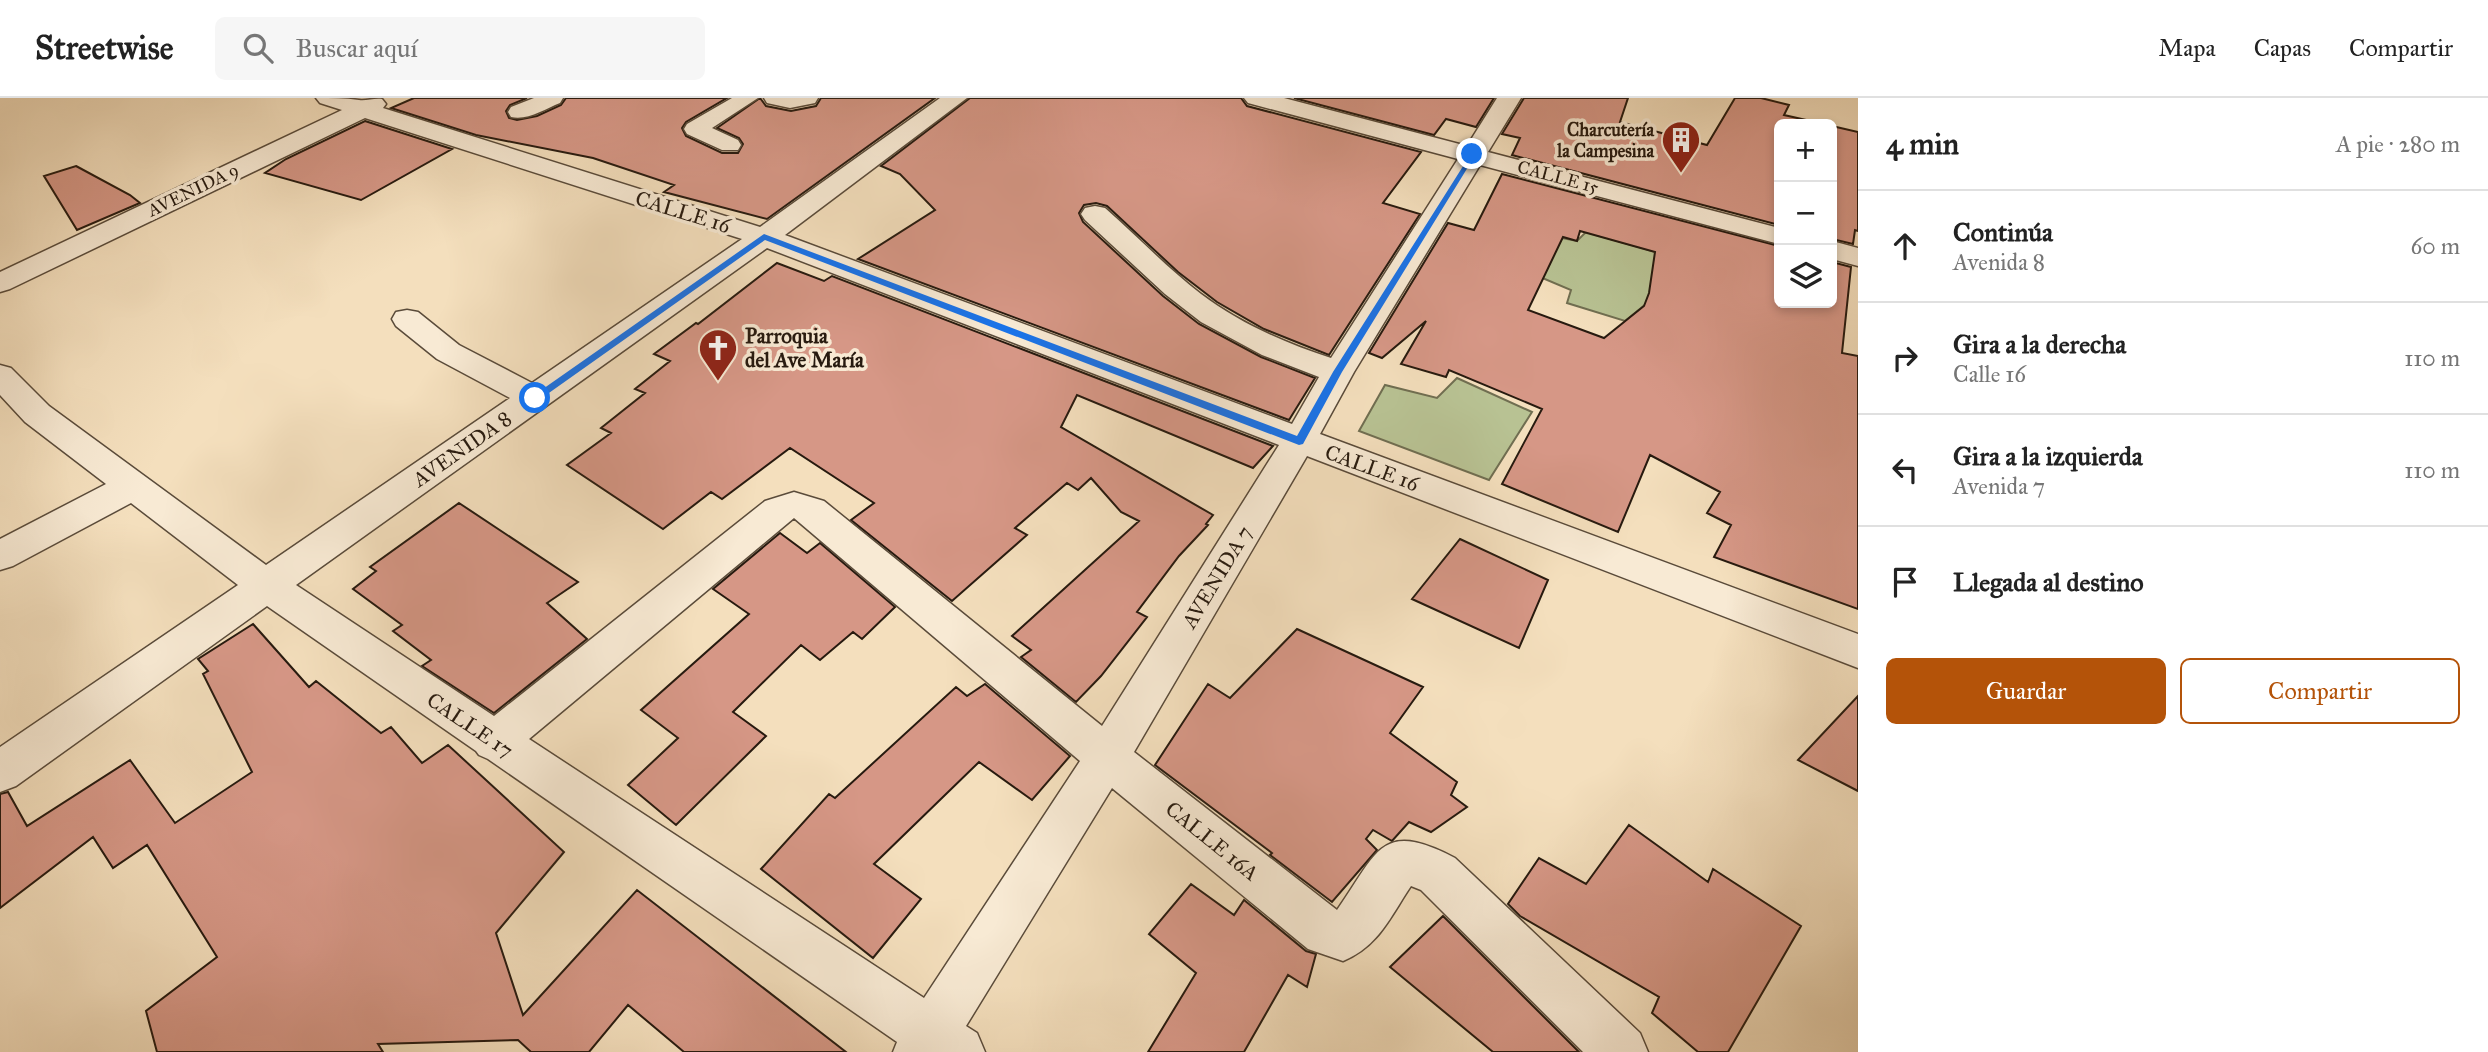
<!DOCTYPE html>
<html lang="es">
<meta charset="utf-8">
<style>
:root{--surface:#fff;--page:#f6f6f6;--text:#222;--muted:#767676;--line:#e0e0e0;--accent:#b45309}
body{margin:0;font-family:"IM FELL Great Primer",serif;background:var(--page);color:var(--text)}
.controls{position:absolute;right:21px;top:21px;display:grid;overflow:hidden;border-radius:10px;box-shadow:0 4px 10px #0003}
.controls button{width:63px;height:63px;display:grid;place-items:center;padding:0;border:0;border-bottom:2px solid var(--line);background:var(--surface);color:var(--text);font:35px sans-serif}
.stop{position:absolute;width:21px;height:21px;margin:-16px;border:5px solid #1a73e8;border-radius:50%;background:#fff}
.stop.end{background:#1a73e8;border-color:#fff;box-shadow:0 2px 7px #0008}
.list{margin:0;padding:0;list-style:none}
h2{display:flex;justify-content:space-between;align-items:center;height:91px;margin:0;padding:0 28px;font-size:30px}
h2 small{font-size:23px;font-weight:400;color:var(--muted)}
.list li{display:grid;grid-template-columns:46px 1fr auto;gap:21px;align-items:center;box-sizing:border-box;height:112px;padding:0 28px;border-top:2px solid var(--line)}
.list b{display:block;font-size:26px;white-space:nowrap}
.list p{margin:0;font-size:23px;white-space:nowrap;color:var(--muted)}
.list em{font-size:23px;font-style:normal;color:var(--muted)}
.actions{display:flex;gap:14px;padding:21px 28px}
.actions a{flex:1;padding:16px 0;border:2px solid var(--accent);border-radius:10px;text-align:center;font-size:24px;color:var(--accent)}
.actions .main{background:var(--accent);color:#fff}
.icon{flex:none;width:38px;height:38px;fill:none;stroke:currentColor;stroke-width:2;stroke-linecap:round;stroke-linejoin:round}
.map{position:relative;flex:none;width:1858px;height:954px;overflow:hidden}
header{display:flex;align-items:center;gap:42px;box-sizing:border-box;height:98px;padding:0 35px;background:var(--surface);border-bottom:2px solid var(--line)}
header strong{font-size:33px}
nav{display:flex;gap:38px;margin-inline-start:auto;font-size:24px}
.search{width:490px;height:63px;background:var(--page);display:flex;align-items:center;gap:18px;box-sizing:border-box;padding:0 24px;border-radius:10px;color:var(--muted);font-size:26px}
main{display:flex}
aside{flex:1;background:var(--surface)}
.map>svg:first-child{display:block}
.green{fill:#b8c293;stroke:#706e51;stroke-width:2}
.building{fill:#d69786;stroke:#271a0f;stroke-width:2;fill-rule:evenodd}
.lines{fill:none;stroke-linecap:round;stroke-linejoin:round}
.pedestrian-casing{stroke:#5a4b3a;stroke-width:3}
.minor-casing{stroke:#5a4b3a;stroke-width:3}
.pedestrian{fill:#f8ead4;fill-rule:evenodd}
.minor{fill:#f8ead4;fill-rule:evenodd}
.route{fill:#1a73e8}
.labels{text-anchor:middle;stroke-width:7;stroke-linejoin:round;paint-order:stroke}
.far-poi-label{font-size:18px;font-weight:bold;fill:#271a0f;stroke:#f8ead4;text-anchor:end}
.far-street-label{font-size:18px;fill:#271a0f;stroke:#f8ead4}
.street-label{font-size:21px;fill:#271a0f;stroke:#f8ead4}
.poi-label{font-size:21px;font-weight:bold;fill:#271a0f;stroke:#f8ead4;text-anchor:start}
</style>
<header>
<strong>Streetwise</strong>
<div class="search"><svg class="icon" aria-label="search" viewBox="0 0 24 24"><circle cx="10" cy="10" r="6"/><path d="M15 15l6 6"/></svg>Buscar aquí</div>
<nav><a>Mapa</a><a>Capas</a><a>Compartir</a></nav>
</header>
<main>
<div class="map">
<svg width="1858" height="954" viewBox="0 0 1858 954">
<rect width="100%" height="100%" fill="#f4dfbd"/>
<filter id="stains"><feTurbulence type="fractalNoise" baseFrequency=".00286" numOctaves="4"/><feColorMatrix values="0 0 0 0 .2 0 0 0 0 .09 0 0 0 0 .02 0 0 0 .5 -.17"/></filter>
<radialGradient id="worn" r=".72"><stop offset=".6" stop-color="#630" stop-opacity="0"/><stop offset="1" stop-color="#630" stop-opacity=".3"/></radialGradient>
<path class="green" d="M1586 134 1663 156 1782 211 1780 205 1845 223 1657 197 1625 223 1567 205 1571 192 1540 179 1562 140 1577 143Z
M1457 280 1532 314 1489 382 1359 333 1385 287 1437 300Z"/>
<path class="building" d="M414 0H527L510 7 506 13 509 20 517 22 537 18 561 7 566 0H727L686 24 682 30 686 38 722 55H738L743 46 739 40 717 30 760 0 766 8 791 13 816 8 821 0H935L767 121 664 94 674 87 593 60 476 37 391 10Z
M970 0H1241L1247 8 1421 54 1383 105 1420 116 1329 257 1264 231 1217 204 1178 174 1107 108 1096 105 1084 107 1079 115 1083 124 1163 198 1199 226 1261 259 1315 280 1289 322 858 161 935 112 900 76 881 68Z
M1294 0H1494L1476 29 1446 21 1434 37Z
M1524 0H1628L1620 24 1707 47 1735 0H1761L1789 7 1784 17 1824 26H1779V127L1512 57 1520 40 1502 36Z
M365 23 452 51 361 102 265 75 286 61Z
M1832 28 1858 34V133L1855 132 1853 146 1832 141Z
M76 68 130 97 140 105 77 132 44 78Z
M1502 76 1779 148V205H1832V164L1851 169 1842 255 1858 258V511L1714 459 1731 427 1707 415 1720 394 1650 357 1618 434 1502 386 1542 311 1449 272 1446 279 1401 266 1426 223 1382 260 1369 255 1448 125 1474 132ZM1580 133 1655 154 1649 195 1644 208 1604 240 1528 212 1563 139 1577 143Z
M777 165 824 183 832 178 1273 348 1253 370 1077 297 1061 329 1213 417 1206 426 1208 427 1179 458 1137 514 1147 519 1101 578 1076 604 1021 559 1031 552 1012 538 1139 423 1121 414 1091 380 1078 392 1067 385 1015 430 1027 437 952 503 851 422 874 405 790 350 722 401 711 394 663 431 567 367 611 335 601 330 645 295 635 291 670 263 654 256 696 225 698 226Z
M459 405 578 484 547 505 587 541 494 615 422 568 431 562 393 533 402 527 353 491 376 473 370 469Z
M780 435 807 455 820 445 895 509 862 541 853 534 820 562 801 547 733 614 766 638 676 727 628 687 678 640 641 612 749 516 713 491Z
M1460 441 1548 482 1519 550 1412 501Z
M253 526 309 589 316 583 381 635 391 629 422 665 448 647 564 754 496 835 523 917 637 792 846 954H684L628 907 589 954H531L518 942 378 946 383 954H157L146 913 217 859 147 747 113 770 93 739 0 810V696L8 694 27 728 130 662 175 725 252 674 203 576 208 573 198 561Z
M1297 531 1423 589 1390 635 1457 684 1451 697 1467 709 1431 734 1409 724 1392 743 1373 732 1366 741 1377 752 1332 804 1270 757 1272 755 1155 667 1208 586 1230 600Z
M985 586 1070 658 1032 702 979 664 874 766 921 801 873 860 761 771 829 696 835 700 956 589 967 598Z
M1858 598V693L1798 662Z
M1629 727 1708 784 1713 771 1801 828 1728 954H1698L1652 915 1659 899 1520 818 1508 806 1539 760 1586 786Z
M1191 786 1234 817 1244 802 1306 853 1316 856 1307 889 1288 877 1244 954H1148L1196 875 1149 836Z
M1443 818 1579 954H1493L1390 869Z"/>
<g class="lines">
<g class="pedestrian-casing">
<path id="pedestrian" d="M534 0H563L560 5C545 11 527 23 511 19L508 14 511 9Z
M732 0H758L712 30 738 42 741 47 738 52H722L687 36 684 31 687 26Z
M764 0H818L815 5 790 10 767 5Z"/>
</g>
<g class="minor-casing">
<path id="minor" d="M316 0C331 0 345 0 359 2 366 3 374 0 382 1L386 6 383 10 760 129 940 0H967L785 137 1292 326 1319 279 1262 257 1201 224 1165 196 1085 122 1081 116 1085 110 1095 108 1105 110C1137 138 1167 170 1201 196 1239 225 1285 245 1331 260L1458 61 1248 5 1244 0H1284L1467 48 1497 0H1521L1488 54 1779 130V146L1480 67 1354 274 1320 336 1858 536V570L1307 358 1134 654 1337 812C1378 754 1380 721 1455 760L1640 935 1648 954H1583L1421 792 1411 788C1390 819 1379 848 1343 863L1308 851 1112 690 966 928 977 935 985 954H893L897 944 488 661 479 657 476 653 267 508 16 688 0 694V649L238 487 131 405 13 468 0 472V441L106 386 25 324 0 297V267L11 270 49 308 266 467 510 300 437 261 396 228 392 221 396 214 407 212 418 214 459 247 532 285 742 141 365 20 10 191 0 194V174L342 12 320 5ZM767 150 1279 347 1102 628 824 403 794 394 765 403 494 618 296 487ZM794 420 1080 663 924 900 529 641Z
M1832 143 1858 150V168L1832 161Z"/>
</g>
<use href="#pedestrian" class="pedestrian"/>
<use href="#minor" class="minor"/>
</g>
<path class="route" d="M1472 54 1476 56 1342 274 1303 346 1299 347 765 142 539 302 530 300 764 136 1297 338 1333 274Z"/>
<defs>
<g id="building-pin" transform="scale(2.0125)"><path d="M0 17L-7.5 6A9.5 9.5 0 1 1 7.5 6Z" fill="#8f2418" stroke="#f8ead4"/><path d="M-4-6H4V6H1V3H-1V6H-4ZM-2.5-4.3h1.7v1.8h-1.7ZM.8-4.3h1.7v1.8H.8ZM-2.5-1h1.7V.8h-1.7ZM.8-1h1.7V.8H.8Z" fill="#fff"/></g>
<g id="church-pin" transform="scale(2.0125)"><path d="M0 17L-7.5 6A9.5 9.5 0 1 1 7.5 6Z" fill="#8f2418" stroke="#f8ead4"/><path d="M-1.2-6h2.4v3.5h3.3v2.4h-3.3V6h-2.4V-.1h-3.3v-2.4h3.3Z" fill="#fff"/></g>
</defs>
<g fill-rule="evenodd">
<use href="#building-pin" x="1681" y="42"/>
<use href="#church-pin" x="718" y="250"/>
</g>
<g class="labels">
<g class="far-poi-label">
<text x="1654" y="38">Charcutería<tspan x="1654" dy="21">la Campesina</tspan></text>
</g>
<g class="far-street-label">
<text transform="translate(1558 79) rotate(15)" y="6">CALLE 15</text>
<text transform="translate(193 92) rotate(-26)" y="6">AVENIDA 9</text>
</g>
<g class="street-label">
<text transform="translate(683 114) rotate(17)" y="7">CALLE 16</text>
<text transform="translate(462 351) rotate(-35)" y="7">AVENIDA 8</text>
<text transform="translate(1372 370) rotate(20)" y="7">CALLE 16</text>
<text transform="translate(1217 479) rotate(-59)" y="7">AVENIDA 7</text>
<text transform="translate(470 627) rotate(34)" y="7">CALLE 17</text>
<text transform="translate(1212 743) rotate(39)" y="7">CALLE 16A</text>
</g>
<g class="poi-label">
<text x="745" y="245">Parroquia<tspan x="745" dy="24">del Ave María</tspan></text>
</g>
</g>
<rect width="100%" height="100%" filter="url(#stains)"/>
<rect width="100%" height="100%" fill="url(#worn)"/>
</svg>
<div class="controls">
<button>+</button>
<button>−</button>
<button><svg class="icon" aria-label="layers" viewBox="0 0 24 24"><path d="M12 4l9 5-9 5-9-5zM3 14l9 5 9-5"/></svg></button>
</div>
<div class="stop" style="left:535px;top:300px"></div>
<div class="stop end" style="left:1472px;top:56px"></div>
</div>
<aside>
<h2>4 min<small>A pie · 280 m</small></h2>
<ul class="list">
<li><svg class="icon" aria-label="ahead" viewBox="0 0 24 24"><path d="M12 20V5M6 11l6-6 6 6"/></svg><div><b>Continúa</b><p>Avenida 8</p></div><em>60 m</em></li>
<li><svg class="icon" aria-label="right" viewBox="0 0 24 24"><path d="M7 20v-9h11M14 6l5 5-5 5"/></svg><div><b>Gira a la derecha</b><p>Calle 16</p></div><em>110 m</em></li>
<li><svg class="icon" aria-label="left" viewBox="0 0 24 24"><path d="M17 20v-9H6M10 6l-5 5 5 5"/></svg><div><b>Gira a la izquierda</b><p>Avenida 7</p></div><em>110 m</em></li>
<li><svg class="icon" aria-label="arrive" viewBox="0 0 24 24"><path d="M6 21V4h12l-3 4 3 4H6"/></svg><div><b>Llegada al destino</b></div></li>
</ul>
<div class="actions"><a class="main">Guardar</a><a>Compartir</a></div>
</aside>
</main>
